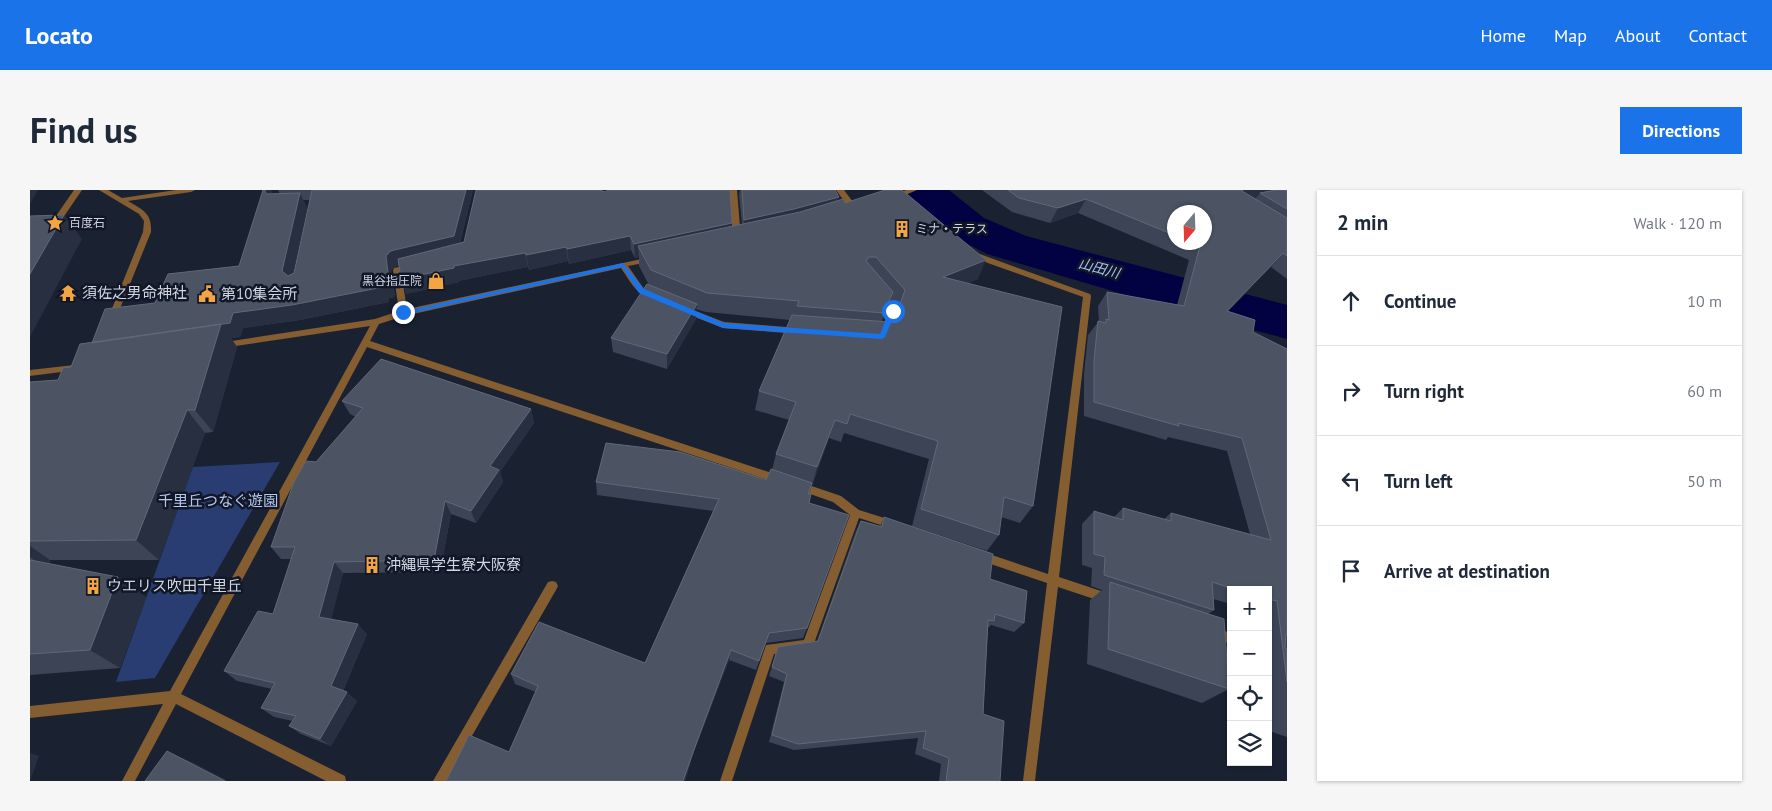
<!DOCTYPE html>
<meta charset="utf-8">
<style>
:root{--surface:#fff;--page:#f6f6f7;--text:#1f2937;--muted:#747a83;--line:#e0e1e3;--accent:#1a73e8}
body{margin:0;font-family:"PT Sans","Noto Sans JP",sans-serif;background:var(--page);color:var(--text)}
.controls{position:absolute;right:15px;bottom:15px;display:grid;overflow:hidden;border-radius:0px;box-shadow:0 1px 4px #0004}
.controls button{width:45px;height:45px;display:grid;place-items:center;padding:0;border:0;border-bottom:1px solid var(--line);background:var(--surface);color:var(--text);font:25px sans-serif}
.compass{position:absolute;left:1137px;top:15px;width:45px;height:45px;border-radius:50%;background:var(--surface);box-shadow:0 1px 4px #0004;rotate:199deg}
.stop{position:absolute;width:15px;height:15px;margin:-11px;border:4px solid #1a73e8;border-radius:50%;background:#fff}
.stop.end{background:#1a73e8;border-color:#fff;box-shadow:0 1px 5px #0008}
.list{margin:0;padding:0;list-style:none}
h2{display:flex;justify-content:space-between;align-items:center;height:65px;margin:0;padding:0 20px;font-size:21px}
h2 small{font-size:16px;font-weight:400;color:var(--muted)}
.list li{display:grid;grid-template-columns:32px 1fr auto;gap:15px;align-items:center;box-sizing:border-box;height:90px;padding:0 20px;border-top:1px solid var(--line)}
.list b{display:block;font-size:19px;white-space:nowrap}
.list em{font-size:16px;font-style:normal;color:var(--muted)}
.icon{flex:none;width:28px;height:28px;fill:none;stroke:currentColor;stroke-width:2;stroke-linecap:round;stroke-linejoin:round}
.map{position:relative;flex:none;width:1257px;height:591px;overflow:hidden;border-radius:0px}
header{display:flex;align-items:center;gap:30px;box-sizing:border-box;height:70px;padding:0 25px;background:var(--accent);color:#fff}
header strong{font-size:24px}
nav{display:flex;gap:28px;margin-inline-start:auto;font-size:18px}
.intro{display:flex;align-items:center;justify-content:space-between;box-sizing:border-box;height:120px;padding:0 30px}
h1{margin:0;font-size:35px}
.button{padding:12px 22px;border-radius:0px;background:var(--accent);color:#fff;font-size:18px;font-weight:700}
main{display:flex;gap:30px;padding:0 30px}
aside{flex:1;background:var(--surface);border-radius:0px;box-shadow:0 1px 4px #0004}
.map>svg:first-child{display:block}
.green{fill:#293d73}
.water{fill:#020243}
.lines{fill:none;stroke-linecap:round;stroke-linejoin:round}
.lane{fill:#845d31;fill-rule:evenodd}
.street{fill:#845d31;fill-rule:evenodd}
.wall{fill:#3c4455;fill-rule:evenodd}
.shaded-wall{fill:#282f41}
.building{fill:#4c5464;stroke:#616878}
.route{fill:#1a73e8}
.labels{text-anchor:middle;stroke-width:5;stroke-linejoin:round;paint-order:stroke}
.far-poi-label{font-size:12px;fill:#d0d5e0;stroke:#111727;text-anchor:start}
.far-water-label{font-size:14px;font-style:italic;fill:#a8c1fb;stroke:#111727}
.poi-label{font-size:15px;fill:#d0d5e0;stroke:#111727;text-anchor:start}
.park-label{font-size:15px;fill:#b6c7ee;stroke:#111727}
</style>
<header>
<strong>Locato</strong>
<nav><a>Home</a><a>Map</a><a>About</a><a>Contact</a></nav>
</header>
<div class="intro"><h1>Find us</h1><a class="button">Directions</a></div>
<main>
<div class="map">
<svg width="1257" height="591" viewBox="0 0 1257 591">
<rect width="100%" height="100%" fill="#1a2131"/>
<path class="green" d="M250 272 125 488 86 492 163 277Z"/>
<path class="water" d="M865 0H919L954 28 996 46 1257 115V149L1110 109 957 64 928 49Z"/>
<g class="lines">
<path class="lane" d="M44 0H52L26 38H20L19 36Z"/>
<path class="street" d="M69 0H78L92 8 146 0H165L161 2 98 11C113 20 122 23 121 42L85 131 81 134 77 131 113 42 114 31 109 24Z
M699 0H707L711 49 707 51 703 49Z
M806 0H814L829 20 828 22H822Z
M876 0H887L866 9 859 7Z
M941 63H947L1060 104 1061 106 1029 387 1083 405 1085 409 1083 413 1079 414 1028 397 1005 591H993L1017 393 946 369 945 366 946 363 950 361 1018 384 1053 107 941 67Z
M621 67 625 69 624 71 598 76 614 99 627 104V108C609 110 600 91 591 78L374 126 349 134 340 151 754 287 755 290 754 293 750 294 337 157 151 504 315 586 316 591H296L146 514 105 591H92L133 514 0 528V516L140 501 340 136 192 158 188 155 189 153 345 129 369 121 363 80 364 78 382 74 386 77 385 79 371 82 377 119Z
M850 103 853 104 867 121 857 145 853 148 849 145 859 121 846 106Z
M655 117 694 132 768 138 772 141 768 144 693 138 652 122 651 120Z
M44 175 47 176 48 178 47 180 0 186V180Z
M767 291 811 306 829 320 867 332 868 335 867 338 863 339 829 328 782 459 744 464 702 591H690L736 455 774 450 820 325 803 312 763 298 762 295 763 292Z
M522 391 526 392 528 396 526 400 416 591H403L518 392Z
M1183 438 1201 443V454L1179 447 1177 443 1179 439Z"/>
</g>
<path class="wall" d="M248 0H443L430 53 434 52 446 0H572V1L702 36 712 34 709 5 710 0H805L808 11 815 13 948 89 938 93 1003 316 990 333 971 327 969 345 957 361 882 336 899 269 814 243 811 252 799 248 779 304 777 438 773 448 736 453 726 480 699 470 663 564 655 591H416L479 562 506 502 485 494 481 484 615 473 683 321 567 305 566 292 736 290 742 280 746 264 759 230 725 220 729 201 760 130 676 122 666 119V129L637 179 583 162 581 148 619 95 609 76V67L605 68 601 60 539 74 538 71 499 80 498 77 428 91 429 92 376 104 369 75 366 76 361 80 365 107 359 108V112L270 130 213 138 210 147 201 148 207 157 183 242 175 243 129 370H20V374L116 407 90 478 0 485V192L28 190 41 177 62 153 125 113 209 76 243 4H250ZM273 10H280L264 83H263L277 18ZM861 110 868 119 865 128 860 132H852Z
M952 0H1257V89L1241 77 1198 121 1223 142 1257 159V547L1242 542 1238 508V400H1201V414L1183 409 1184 420 1178 424 1199 499 1172 513 1057 474 1060 410 1072 400 1061 396 1062 378 1052 375V334L1064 321 1084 327 1093 318 1134 329 1141 323 1220 344 1197 261 1138 247 1136 250 1054 226V184L1058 145 1069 131 1068 116 1077 102 1147 115 1159 70 1048 23 1020 33 982 22ZM1144 22 1174 52H1144Z
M312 211 501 219 504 233 470 282 473 292 446 333 421 324 410 382 313 383 301 429 337 444 313 501 327 511 301 556 271 544 259 536 263 531 244 527 231 518 242 499 207 491 194 481 243 424 262 369H251L241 357 286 272 326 227 320 224Z
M854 327 960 389 994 433 984 442 961 435 958 438 953 524 970 591H909L911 574 885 564 888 548 764 560 739 552 754 492 739 486 748 457 787 451 826 341 831 331 850 336Z"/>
<path class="shaded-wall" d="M0 0H8L0 14Z
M235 0H241L244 5 242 17 235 2Z
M436 0H443L428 60 366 76 361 80 365 107 359 108V112L270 130 213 138 210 147 201 148 207 157 183 242 165 220 75 167 203 123 353 93 356 66Z
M1213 0H1257L1230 3 1226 8 1207 11 1201 16Z
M270 3 277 18 260 96 252 81Z
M809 7 805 22 713 45 714 30Z
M1056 9 1048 23 1020 33 1028 18Z
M34 25 52 49 0 147V84Z
M702 33 701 48 608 56 609 67 605 68 604 54Z
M600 46 601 60 539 74 537 59Z
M536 57 538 71 499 80 496 65Z
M495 63 498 77 428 91 429 92 376 104 371 89 424 76Z
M1253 63 1241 77 1185 135 1197 121Z
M956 70 948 89 905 107 913 87Z
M863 102 857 121 848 142 854 123Z
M667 114 666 129 637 179V164Z
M501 219 504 233 470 282 473 292 446 333 441 321 460 276Z
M157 220 175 243 129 370 106 350Z
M805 230 799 248 782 295 787 277Z
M415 311 421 324 410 382 404 370Z
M0 356 20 370 19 380 0 367Z
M304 372 313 383 299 438 289 427Z
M88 387 116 407 90 478 60 460Z
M328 434 337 444 311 505 301 496Z
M701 460 699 470 663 564 655 591H653L665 557Z
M317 502 327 511 301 556 290 549Z
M137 561 166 574 198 591H195Z
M0 563 9 566 0 591Z"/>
<path class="building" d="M233 0H235V2L237 4 270 3 252 81 258 86 264 83 282 0H436L424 46 360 61 356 66 359 92 353 93V97L262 115 203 123 200 133 62 153 75 119 125 113 138 84 209 76Z
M446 0H570L575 2 578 0H700L702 33 604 54 600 46 537 59 536 57 496 65 495 63 424 76V78L371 89 368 69 434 52Z
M712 0H805L809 7 764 19 714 30Z
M855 0H872L956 70 913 87 1032 117 1003 316 974 307 969 345 891 319 908 251 820 224 817 234 805 230 787 277 746 264 766 212 729 201 762 125 860 132 865 128 875 100 846 67H839L836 71 863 102 854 123 767 116 769 111 677 103 621 80 608 56 770 22 813 9 815 13Z
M978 0H1213L1212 1 1257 28V66L1253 63 1197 121 1225 130 1223 142 1257 159V445L1256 444 1255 458 1257 459V492L1247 411 1238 409V400H1207L1182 392 1184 420 1074 385 1075 367 1064 364V321L1093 330V318L1141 331V323L1241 350 1212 248 1148 233 1149 236 1064 212V170L1068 131 1076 133V129L1079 130 1077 102 1154 116 1170 56 1162 52H1174V22H1144V45L1056 9 1028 18 989 8Z
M1246 0H1257V19L1230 3Z
M34 25 0 84V26Z
M617 94 667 114 637 164 581 148Z
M191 134 165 220H157L106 350 0 351V192L28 190 33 178 41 177 50 154Z
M351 169 501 219 460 276 469 280 441 321 415 311 404 370 304 372 289 427 328 434 301 496 317 502 290 549 259 536 266 526 231 518 245 493 194 481 228 421 243 424 265 357H241L264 292 276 271 286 272 333 218 312 211Z
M576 253 650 262 736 290 741 279 782 293 778 304H781L779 313 819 325 777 438 739 443 729 471 701 460 665 557 653 591H416L439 545 479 562 508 496 481 484 509 432 615 473 689 309 566 292Z
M854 327 963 364 960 389 997 401 994 433 965 424 964 431 958 430 953 524 974 531 970 591H916L919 568 893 558 896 541 768 554 742 545 757 484 742 477 748 457 788 451 831 331 852 337Z
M0 370 88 387 60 460 0 464Z
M1080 392 1194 429 1199 499 1078 459Z
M137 561 195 591H115Z"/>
<path class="route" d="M593 73 614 99 694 133 850 144 860 119 866 121 855 147 852 149 693 138 609 103 592 77 373 125 370 122Z"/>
<defs>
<g id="sight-bare" transform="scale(1.35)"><path d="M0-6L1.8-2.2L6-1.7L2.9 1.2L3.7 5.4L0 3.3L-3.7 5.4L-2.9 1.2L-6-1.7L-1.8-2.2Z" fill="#f2a542" stroke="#111727" stroke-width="2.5" paint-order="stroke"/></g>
<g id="building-bare" transform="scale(1.35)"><path d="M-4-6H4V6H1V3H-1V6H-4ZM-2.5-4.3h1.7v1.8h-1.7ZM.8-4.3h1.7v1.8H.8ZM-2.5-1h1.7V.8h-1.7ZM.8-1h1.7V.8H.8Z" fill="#f2a542" stroke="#111727" stroke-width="2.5" paint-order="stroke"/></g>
<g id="shop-bare" transform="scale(1.35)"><path d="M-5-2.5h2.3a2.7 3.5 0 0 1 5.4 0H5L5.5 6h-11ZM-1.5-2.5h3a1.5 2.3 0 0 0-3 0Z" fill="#f2a542" stroke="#111727" stroke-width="2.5" paint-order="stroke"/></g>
<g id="temple-bare" transform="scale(1.35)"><path d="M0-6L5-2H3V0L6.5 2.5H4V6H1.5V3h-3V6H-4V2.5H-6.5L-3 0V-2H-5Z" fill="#f2a542" stroke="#111727" stroke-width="2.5" paint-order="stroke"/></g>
<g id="civic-bare" transform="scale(1.35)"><path d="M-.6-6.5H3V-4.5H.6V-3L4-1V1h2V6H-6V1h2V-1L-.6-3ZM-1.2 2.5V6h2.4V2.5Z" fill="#f2a542" stroke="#111727" stroke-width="2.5" paint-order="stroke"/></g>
</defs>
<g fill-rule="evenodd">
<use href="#sight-bare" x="25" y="33"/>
<use href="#building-bare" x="872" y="39"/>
<use href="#shop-bare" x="406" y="91"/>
<use href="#temple-bare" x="38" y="103"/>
<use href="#civic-bare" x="177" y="104"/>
<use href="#building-bare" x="342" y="375"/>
<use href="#building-bare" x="63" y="396"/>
</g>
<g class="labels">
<g class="far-poi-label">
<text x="39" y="37">百度石</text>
<text x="886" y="43">ミナ・テラス</text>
<text x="392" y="95" text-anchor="end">黒谷指圧院</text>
</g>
<g class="far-water-label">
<text transform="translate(1069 78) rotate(15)" y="5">山田川</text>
</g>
<g class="poi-label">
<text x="52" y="108">須佐之男命神社</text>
<text x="191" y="109">第10集会所</text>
<text x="356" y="380">沖縄県学生寮大阪寮</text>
<text x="77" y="401">ウエリス吹田千里丘</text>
</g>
<g class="park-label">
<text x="188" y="316">千里丘つなぐ遊園</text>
</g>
</g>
</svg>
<div class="controls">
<button>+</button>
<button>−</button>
<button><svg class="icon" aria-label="locate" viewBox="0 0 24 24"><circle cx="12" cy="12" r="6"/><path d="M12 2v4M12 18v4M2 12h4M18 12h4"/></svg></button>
<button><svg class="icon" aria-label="layers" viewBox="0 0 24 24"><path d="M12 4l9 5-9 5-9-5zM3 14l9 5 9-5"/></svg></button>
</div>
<svg class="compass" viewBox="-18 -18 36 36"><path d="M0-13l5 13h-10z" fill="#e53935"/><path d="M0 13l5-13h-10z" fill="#747a83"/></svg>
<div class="stop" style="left:863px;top:121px"></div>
<div class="stop end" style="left:373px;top:122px"></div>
</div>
<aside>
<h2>2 min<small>Walk · 120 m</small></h2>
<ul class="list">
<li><svg class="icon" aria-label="ahead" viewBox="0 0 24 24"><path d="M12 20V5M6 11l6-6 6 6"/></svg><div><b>Continue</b></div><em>10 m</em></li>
<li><svg class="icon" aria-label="right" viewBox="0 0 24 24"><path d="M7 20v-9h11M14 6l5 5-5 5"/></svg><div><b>Turn right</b></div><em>60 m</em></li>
<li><svg class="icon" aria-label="left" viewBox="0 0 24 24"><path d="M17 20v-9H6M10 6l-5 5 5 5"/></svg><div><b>Turn left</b></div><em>50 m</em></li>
<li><svg class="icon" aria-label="arrive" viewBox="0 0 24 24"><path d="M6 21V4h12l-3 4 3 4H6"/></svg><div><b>Arrive at destination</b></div></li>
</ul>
</aside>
</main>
